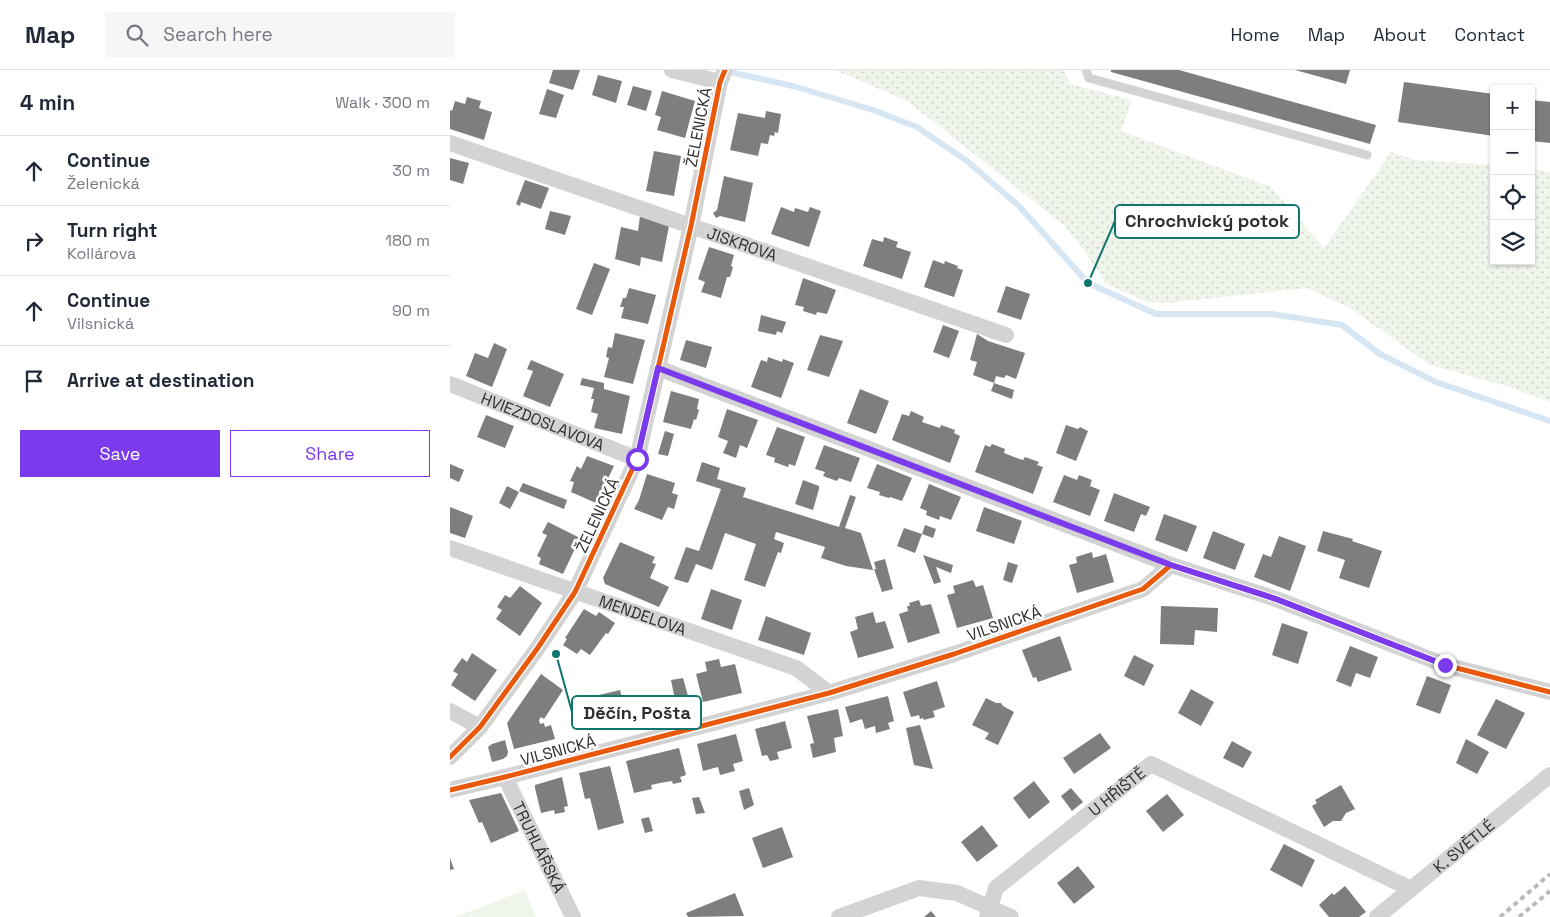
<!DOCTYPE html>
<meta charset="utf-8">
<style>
:root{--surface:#fff;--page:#f6f6f7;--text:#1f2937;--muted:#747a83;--line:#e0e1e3;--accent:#7c3aed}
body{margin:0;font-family:"Space Grotesk",sans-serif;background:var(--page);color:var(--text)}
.controls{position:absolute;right:15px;top:15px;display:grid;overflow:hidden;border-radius:0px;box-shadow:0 1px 4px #0004}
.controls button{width:45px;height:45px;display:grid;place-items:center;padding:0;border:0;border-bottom:1px solid var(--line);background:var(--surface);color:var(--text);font:25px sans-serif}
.stop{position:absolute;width:15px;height:15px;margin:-11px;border:4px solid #7c3aed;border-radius:50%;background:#fff}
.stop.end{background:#7c3aed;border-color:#fff;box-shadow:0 1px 5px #0008}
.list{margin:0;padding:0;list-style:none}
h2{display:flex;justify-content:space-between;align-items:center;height:65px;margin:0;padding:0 20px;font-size:21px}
h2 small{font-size:16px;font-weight:400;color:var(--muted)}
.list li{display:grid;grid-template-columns:32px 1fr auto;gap:15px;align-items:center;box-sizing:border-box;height:70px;padding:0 20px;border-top:1px solid var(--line)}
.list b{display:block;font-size:19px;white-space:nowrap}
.list p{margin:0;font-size:16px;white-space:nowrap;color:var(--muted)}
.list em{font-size:16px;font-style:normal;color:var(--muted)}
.actions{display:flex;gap:10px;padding:15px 20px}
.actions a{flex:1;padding:11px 0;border:1px solid var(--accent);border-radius:0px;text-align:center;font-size:18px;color:var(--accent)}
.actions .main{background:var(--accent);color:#fff}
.icon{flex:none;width:28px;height:28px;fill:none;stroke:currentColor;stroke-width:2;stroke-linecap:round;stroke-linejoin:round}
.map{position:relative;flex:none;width:1100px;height:847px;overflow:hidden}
header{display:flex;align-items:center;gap:30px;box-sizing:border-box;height:70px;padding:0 25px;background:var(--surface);border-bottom:1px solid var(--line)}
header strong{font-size:24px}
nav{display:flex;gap:28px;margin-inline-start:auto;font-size:18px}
.search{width:350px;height:45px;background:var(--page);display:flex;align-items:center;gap:12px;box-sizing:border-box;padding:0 18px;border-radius:0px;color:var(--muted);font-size:19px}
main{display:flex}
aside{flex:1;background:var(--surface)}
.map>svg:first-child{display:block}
.grass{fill:#f0f5eb}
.garden{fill:url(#garden-dots)}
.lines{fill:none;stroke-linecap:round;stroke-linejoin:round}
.stream{stroke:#d6e7f3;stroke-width:6}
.building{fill:#7e7e7e}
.lane{stroke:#d3d3d3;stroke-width:9}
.street{stroke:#d3d3d3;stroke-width:16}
.rail{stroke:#bababa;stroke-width:4;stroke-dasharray:5 4;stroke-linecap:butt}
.cycleway-casing{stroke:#fff;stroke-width:8}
.cycleway{stroke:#e8590c;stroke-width:5}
.route{stroke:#7c3aed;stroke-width:6}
.labels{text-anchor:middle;stroke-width:5;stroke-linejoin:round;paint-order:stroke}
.street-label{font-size:16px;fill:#2e2e2e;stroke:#fff}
.leader{fill:none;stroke:#0f766e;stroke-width:2}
.callout-dot{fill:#0f766e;stroke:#fff;stroke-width:2}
.callout{fill:#fff;stroke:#0f766e;stroke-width:2}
.callout-label{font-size:18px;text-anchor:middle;font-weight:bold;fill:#2e2e2e}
</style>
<header>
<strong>Map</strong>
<div class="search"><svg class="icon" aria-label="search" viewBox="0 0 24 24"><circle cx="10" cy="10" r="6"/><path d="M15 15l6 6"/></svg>Search here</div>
<nav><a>Home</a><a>Map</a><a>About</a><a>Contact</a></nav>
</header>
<main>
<aside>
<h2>4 min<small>Walk · 300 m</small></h2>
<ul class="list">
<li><svg class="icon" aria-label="ahead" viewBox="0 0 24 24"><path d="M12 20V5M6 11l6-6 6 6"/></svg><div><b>Continue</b><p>Želenická</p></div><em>30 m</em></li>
<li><svg class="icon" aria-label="right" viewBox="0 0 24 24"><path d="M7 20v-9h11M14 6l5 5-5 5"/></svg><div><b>Turn right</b><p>Kollárova</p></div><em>180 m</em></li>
<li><svg class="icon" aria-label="ahead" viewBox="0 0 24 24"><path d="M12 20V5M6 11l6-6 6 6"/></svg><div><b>Continue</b><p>Vilsnická</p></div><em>90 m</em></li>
<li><svg class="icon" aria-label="arrive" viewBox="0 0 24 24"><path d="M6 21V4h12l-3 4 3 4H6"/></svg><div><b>Arrive at destination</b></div></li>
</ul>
<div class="actions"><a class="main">Save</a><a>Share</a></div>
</aside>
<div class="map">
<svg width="1100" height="847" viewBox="0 0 1100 847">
<defs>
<pattern id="garden-dots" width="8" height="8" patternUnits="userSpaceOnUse" patternTransform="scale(1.25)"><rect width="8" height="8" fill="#f0f5eb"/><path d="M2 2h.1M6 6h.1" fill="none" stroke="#ced2ca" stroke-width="1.8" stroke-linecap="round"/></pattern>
</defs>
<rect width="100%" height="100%" fill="#fff"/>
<path class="grass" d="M75 820 86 847H5Z"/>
<path class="garden" d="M385 0H614L620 14 682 30 671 61 821 117 874 178 941 82 965 90 1044 95V191H1081V98L1100 103V332L1056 316 980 295 900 238 857 218 717 233 698 232 656 214 635 182 615 156 457 31Z"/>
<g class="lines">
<path class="stream" d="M275 1 343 16 423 40 467 57 517 91 569 136 638 213 706 244H822L892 255 930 284 986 312 1100 351"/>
</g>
<path class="building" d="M103 0H130L123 20 99 13Z
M661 0H729L926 55 920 74 661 2Z
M845 0H900L896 14Z
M148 5 172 11 166 33 142 25Z
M954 12 1044 24V66L948 52Z
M183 16 202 21 196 41 177 35Z
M97 19 114 25 106 48 89 44Z
M212 21 245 31 235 68 207 60 211 47 205 45Z
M17 27 31 31 29 38 42 42 34 70 0 59V40L2 41 5 31 15 34Z
M1081 30 1100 32V73L1081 71Z
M316 41 331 44 328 63 325 62 324 66 320 65 318 74 311 73 308 86 280 80 288 43 315 48Z
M204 81 231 86 224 126 196 121Z
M0 88 19 93 13 114 0 110Z
M274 106 303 113 295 152 270 146 266 148 263 143 267 140Z
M75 110 99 118 91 139 71 132 70 136 66 134Z
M331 137 344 142 345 138 358 142 360 137 371 141 359 177 321 164Z
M100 141 121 146 115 165 95 159Z
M190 146 220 151 212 192 191 187 190 196 165 189 171 157 188 161Z
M434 167 448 172 446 177 461 182 452 209 413 196 422 169 433 172Z
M259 177 284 185 281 196 283 197 280 207H277L271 228 251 222 255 212 248 209Z
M483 190 494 194 495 191 508 196 507 198 513 200 504 227 474 217Z
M144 193 160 199 142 245 126 239Z
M353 208 386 220 377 244 367 242 366 245 353 241 354 237 345 235Z
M556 216 580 224 571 250 547 242Z
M179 218 206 225 198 254 171 248 174 237H170L173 228H176Z
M311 245 336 252 332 263 327 261 326 265 308 261Z
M493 255 509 261 499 288 483 282Z
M165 263 195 270 183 314 154 307 159 288 156 287 158 277 162 278Z
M527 264 538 271 575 283 566 309 556 305 554 308 546 306 544 313 523 305 527 292 520 290Z
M370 265 393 271 379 307 357 300Z
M236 270 262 277 256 298 230 290Z
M44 273 57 279 42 317 16 306 25 283 38 288Z
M318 287 332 292 333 289 344 293 331 328 301 317 311 290 317 292Z
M81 290 114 304 100 337 73 326 83 301 77 299Z
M132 308 154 313V319L180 326 172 364 144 358 148 344 141 342 144 329H141L144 318 130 315Z
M544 313 564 320 562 329 541 321Z
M410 319 439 331 426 364 397 353Z
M221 321 249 329 247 339 249 340 246 350 244 349 241 359 213 352Z
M277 339 308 350 297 378 290 375 286 388 273 383 278 371 268 367Z
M461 341 474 347 472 352 490 358 491 355 505 360 504 363 510 366 500 393 442 370 452 344 459 346Z
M36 345 64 356 55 378 27 367Z
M616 355 628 359 630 357 638 361 626 391 606 383Z
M327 357 355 367 345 396 339 394 338 397 324 392 325 388 316 385Z
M215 361 224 364 218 386 208 384Z
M542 374 555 379 554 383 564 387 573 390 575 387 589 392 587 395 593 397 583 424 525 402 535 375 540 377Z
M374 375 410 388 401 412 389 408 387 411 373 406 375 402 365 399Z
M137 386 164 396 146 433 121 422 124 412 120 411 127 396 131 399Z
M252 392 270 398 267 409 296 418 293 427 389 457 400 425 406 427 395 458 411 463 423 500 396 496 371 488 375 477 326 462 324 469 334 473 331 483 328 482 315 517 294 510 306 474 275 463 262 500 246 494 238 513 224 509 236 477 249 481 271 419 246 411Z
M0 394 14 400 9 412 0 408Z
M427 394 462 408 452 431 440 427 439 428 429 425 430 422 417 418Z
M197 404 225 413 222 423 228 425 224 439 218 437 212 450 184 439 189 430Z
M614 405 627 410 629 405 642 410 640 416 650 420 640 446 603 432Z
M353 410 369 416V419L363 440 345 434Z
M73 413 117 430 114 439 69 421Z
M479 414 511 427 501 450 490 446 489 450 476 445 477 441 470 438Z
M57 416 69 422 60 439 49 433Z
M664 423 700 437 696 446 691 444 684 462 654 451Z
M0 437 23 446 15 468 0 463Z
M534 437 572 451 564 474 526 461Z
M714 444 747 456 737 482 705 470Z
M98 452 130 468 113 504 89 494 91 488 87 486 97 465 92 463Z
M475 455 486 459 483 468 472 464Z
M454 458 472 464 465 483 447 476Z
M763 461 795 474 785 500 753 488Z
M873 461 903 469 902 471 932 481 919 518 889 508 895 490 867 481Z
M829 466 856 476 840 521 804 507 813 484 821 487Z
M170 472 205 487 202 493 206 494 200 508 219 517 209 537 155 514 153 508Z
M642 482 643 488 656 484 664 512 627 523 619 495 627 493 626 487Z
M473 485 503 495 501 503 486 497 491 512 484 514Z
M435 489 443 519 432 522 424 499H426L424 492Z
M558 492 568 495 562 513 553 510Z
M523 510 526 517 533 515 543 548 507 558 497 525 505 523 503 516Z
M70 516 92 533 70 566 46 549 52 540 47 537 55 525 60 528Z
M261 519 292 530 282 560 251 549Z
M469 530 471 536 481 534 490 563 458 573 449 544 458 541 457 536H460L459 533Z
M711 536 768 538 767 562 745 560 744 575 710 574Z
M134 539 146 546 149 542 165 553 158 564 156 563 140 585 131 579 127 584 113 575 117 569 115 568Z
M423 542 426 553 435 551 444 578 408 588 400 562 408 559 405 547Z
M316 546 361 563 354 585 308 570Z
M832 553 858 562 848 594 822 585Z
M610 566 622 600 588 612 586 607 583 608 572 580Z
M900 576 928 587 920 608 906 603 901 617 886 611Z
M22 583 47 600 25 631 1 615 8 604 3 601 12 588 17 592Z
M684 585 704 595 694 616 674 606Z
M269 589 271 597 285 594 292 623 253 632 246 604 257 601 255 592Z
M91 604 113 620 94 649 91 647 89 650 90 654 94 653 95 657 101 655 105 669 64 679 57 653Z
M977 606 1001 615 990 644 966 635Z
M233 608 238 626 225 630 221 610Z
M487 611 495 637 483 641 485 647 474 650 473 648 470 649 469 645 461 647 453 622Z
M741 619 764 632 751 656 728 643Z
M170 620 177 647 168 649 169 654 153 657 152 655 143 656 136 628Z
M438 626 444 651 438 653 440 659 426 663 425 656 415 659 412 649 400 653 395 637Z
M536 628 546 633H551L553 636 564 642 548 675 535 669 539 663 522 655Z
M1046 629 1075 643 1056 679 1027 665Z
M388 639 393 666 384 668 386 682 363 688 360 674 364 673 357 646Z
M335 651 342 678 327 682 329 689 320 691 317 685 312 686 305 659Z
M470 655 483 699 464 695 456 658Z
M650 663 661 678 624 704 613 688Z
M286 664 293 691 283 694 285 701 270 705 268 697 253 701 247 674Z
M1016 669 1039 682 1027 704 1006 693Z
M55 670 58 682 57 686 53 689 42 692 38 677 42 674Z
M782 671 802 682 793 698 773 688Z
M229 678 236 705 230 707 232 712 223 714 222 711 210 713 201 715 202 719 184 723 176 691Z
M160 696 174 753 148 760 140 728 135 729 129 703Z
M112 707 118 736 114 737 115 742 105 744 104 740 91 743 85 718V715Z
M584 711 600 732 579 749 563 728Z
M891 715 905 739 896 743 891 751H883L874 757 862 736 867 733 865 730Z
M299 718 304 735 294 740 289 721Z
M621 718 633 732 622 741 611 726Z
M51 723 69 761 41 773 32 752 29 753 19 730Z
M717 724 734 745 713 762 696 741Z
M249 727 255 743 246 744 242 728Z
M199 747 203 761 195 763 191 749Z
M532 755 548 776 527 792 511 772Z
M332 757 343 787 313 798 302 768Z
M834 774 865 790 852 817 820 800Z
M0 788 4 799 0 800Z
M628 796 645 817 624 834 607 813Z
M895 816 916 842 909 847H879L869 835 882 823 884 825Z
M285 823 294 846 238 847 236 843Z
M481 841 486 847H474Z"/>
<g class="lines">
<path class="lane" d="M636 0 639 8 917 85"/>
<g class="street">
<path d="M222 0 270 12"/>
<path id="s1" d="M0 73 241 156 556 265"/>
<path d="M208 298 721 495"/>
<path id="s2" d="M0 314 187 389"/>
<path id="s3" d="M0 478 346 598 379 623"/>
<path d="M0 641 30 657"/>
<path d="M0 687 30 657 87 579 125 522 187 389 241 156 270 12 275 0"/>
<path id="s4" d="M55 707 123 847"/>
<path d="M0 720 55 707 379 623 504 584 693 519 721 495 826 529 995 595 1100 622"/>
<path d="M389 847 469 818 507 823 561 847"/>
<path id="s5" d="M537 847 546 818 701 694 961 819"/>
<path id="s6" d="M927 847 1100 705"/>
</g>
<path class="rail" d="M1050 847 1100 804
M1069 847 1100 821"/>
<g class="cycleway-casing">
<path id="cycleway" d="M0 687 30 657 87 579 125 522 187 389 241 156 270 12 275 0
M0 720 55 707 379 623 504 584 693 519 721 495 826 529 995 595 1100 622"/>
</g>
<use href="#cycleway" class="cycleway"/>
</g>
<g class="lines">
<path class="route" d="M187 389 208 298 721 495 826 529 995 595"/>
</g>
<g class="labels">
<g class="street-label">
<text transform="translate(248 57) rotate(-79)" y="6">ŽELENICKÁ</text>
<text dy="6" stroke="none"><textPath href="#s1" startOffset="309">JISKROVA</textPath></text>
<text dy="6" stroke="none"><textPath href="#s2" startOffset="100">HVIEZDOSLAVOVA</textPath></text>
<text transform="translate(147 445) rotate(-65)" y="6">ŽELENICKÁ</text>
<text dy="6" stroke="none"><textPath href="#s3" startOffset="204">MENDELOVA</textPath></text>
<text transform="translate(554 553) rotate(-19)" y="6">VILSNICKÁ</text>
<text transform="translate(108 680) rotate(-15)" y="6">VILSNICKÁ</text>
<text dy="6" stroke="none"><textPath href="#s5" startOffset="185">U HŘIŠTĚ</textPath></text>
<text dy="6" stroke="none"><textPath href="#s6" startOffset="112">K. SVĚTLÉ</textPath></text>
<text dy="6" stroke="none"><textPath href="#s4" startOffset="78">TRUHLÁŘSKÁ</textPath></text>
</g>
</g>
<path class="leader" d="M638 213L665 151M106 584L122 642"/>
<g class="callout-dot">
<circle cx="638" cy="213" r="5"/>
<circle cx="106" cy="584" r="5"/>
</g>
<g class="callout">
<rect x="665" y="135" width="184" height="33" rx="5"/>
<rect x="122" y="626" width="129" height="33" rx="5"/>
</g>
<g class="callout-label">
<text x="757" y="157">Chrochvický potok</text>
<text x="187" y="649">Děčín, Pošta</text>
</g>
</svg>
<div class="controls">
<button>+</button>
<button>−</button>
<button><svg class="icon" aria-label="locate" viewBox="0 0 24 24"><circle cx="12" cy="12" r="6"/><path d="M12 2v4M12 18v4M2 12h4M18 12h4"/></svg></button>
<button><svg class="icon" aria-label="layers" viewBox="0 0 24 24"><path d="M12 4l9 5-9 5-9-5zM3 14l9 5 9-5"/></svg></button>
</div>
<div class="stop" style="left:187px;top:389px"></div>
<div class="stop end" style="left:995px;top:595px"></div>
</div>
</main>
